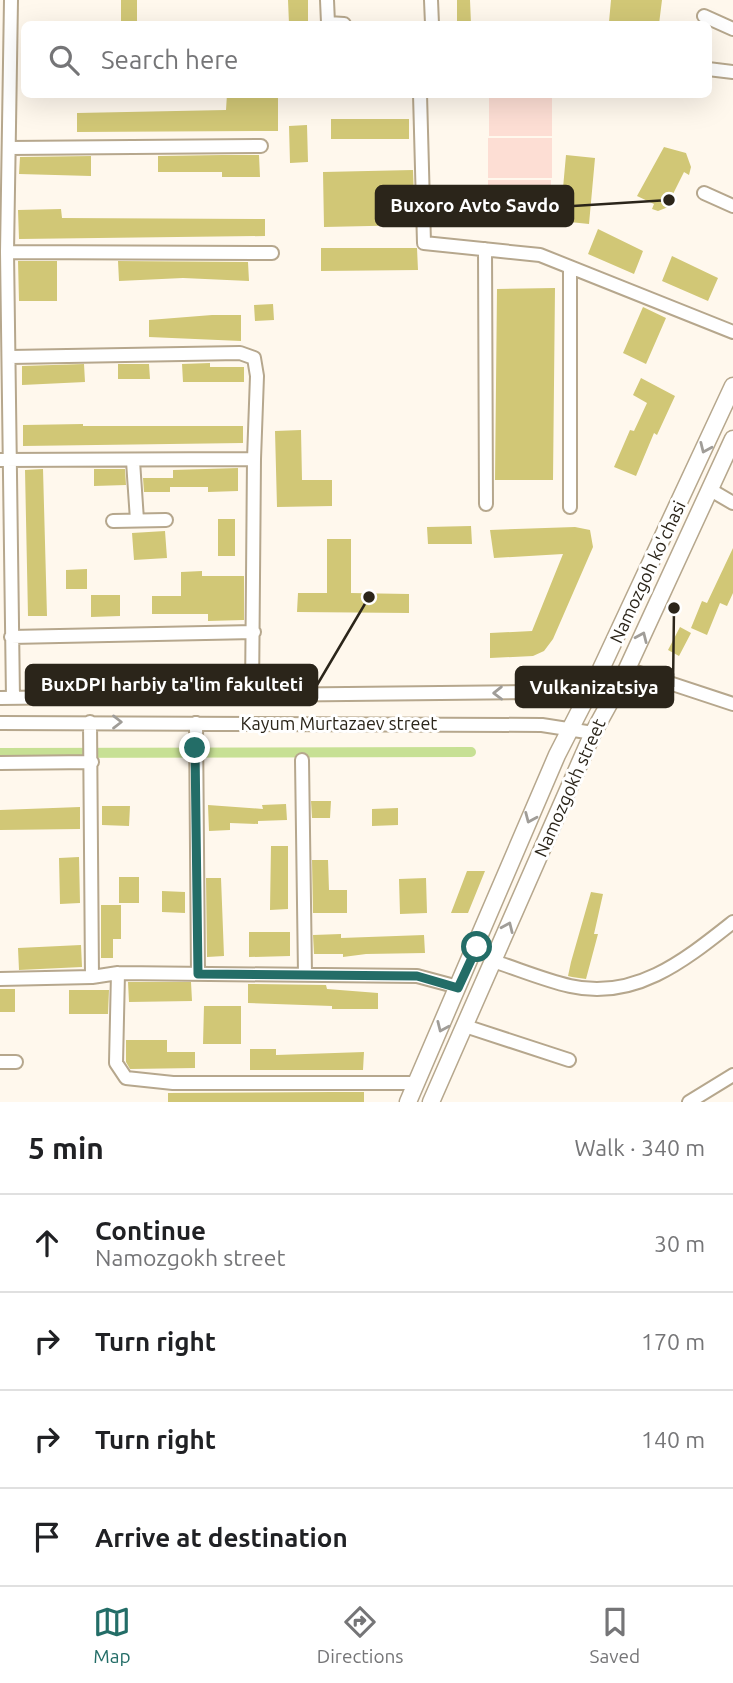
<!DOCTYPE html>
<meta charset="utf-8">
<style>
:root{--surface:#fff;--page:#f2f2f2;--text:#202124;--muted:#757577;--line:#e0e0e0;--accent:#236d67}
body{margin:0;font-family:Ubuntu,sans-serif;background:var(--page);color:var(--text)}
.stop{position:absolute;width:21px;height:21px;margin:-16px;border:5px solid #236d67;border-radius:50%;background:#fff}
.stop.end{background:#236d67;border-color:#fff;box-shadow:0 2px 7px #0008}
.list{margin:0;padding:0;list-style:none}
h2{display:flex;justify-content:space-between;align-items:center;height:91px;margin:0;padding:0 28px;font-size:30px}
h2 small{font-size:23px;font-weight:400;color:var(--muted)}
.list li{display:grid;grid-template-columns:46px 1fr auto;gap:21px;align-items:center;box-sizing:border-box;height:98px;padding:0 28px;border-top:2px solid var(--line)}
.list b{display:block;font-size:26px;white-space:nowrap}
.list p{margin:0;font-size:23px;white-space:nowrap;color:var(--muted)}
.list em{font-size:23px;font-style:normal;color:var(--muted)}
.icon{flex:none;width:38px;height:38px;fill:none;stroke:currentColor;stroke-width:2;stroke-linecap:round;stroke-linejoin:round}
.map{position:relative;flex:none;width:733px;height:1102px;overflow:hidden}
.search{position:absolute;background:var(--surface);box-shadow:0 7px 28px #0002;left:21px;right:21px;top:21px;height:77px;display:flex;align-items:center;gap:18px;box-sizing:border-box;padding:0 24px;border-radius:10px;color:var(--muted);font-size:26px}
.sheet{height:483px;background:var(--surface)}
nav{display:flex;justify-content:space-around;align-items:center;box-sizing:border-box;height:98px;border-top:2px solid var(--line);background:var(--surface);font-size:19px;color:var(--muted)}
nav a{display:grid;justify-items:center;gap:4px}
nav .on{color:var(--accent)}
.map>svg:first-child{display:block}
.green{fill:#fdded4}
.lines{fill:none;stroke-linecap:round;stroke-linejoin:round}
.canal{stroke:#c7e094;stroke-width:10}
.building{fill:#d1c776}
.minor-casing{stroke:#b6a78d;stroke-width:16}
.major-casing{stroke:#b6a78d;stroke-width:19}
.minor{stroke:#fff;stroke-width:12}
.major{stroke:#fff;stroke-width:16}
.oneway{stroke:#a09d98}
.route{stroke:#236d67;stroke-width:9}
.labels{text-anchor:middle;stroke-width:6;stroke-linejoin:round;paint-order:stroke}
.street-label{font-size:18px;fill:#2b251a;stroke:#fff}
.leader{fill:none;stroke:#2b251a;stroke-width:2.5}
.callout-dot{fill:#2b251a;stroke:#fff;stroke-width:2.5}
.callout{fill:#2b251a;stroke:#2b251a;stroke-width:2.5}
.callout-label{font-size:19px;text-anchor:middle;font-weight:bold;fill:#fff}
</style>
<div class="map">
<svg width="733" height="1102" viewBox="0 0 733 1102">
<rect width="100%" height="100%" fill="#fff8ed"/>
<path class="green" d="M489 96H552V136H489Z
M488 138H552V178H488Z
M488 180H551V215L488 214Z"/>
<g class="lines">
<path class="canal" d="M0 753 471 752"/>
</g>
<path class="building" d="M121 0H137V21H121Z
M288 0H308V24H289Z
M457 0H470L471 24H457Z
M611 0H662L659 24 609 22Z
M227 94H278V131L77 132V113L226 110Z
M331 119H409V139H331Z
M307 125 308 162 290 163 289 126Z
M664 147 686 153 691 167 689 175 684 172 670 200 674 202 671 206 658 211 652 209 654 204 637 196Z
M222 155H259L260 177H222V172H158V156Z
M566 155 595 158 589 224 560 221Z
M91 156V176L19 174 20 157Z
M413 170 415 225 324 227 323 172Z
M61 209 62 218 265 219V236L19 239 18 210Z
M598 229 643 251 634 274 588 254Z
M321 248H417L418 270 321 271Z
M672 256 718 278 708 301 662 281Z
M18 261H57V301H19Z
M118 261 248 262 249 281 183 278 119 281Z
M555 288 553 480H495L497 289Z
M273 304 274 320 255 321 254 305Z
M643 307 666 318 646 364 623 353Z
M212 315H241V341L149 337V320Z
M210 363V367H244V382H183L182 364Z
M84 364 85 382 22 385V366Z
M118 364H149L150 379H118Z
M641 378 675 396 657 435 654 433 636 476 614 467 630 430 634 431 647 403 633 395Z
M83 424V426H243V443L23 446V425Z
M301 430 302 480H332V506L277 507 275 431Z
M238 468V491L208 492V487H170V492H144L143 478H173V470Z
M43 469 47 616H28L25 470Z
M94 469H125L126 485 94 486Z
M218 519H235V556H218Z
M471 526 472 544H428L427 527Z
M575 527 590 530 593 547 553 639 544 651 533 656 490 658V633L532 631 563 554 494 558 490 530Z
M165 531 167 558 134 560 132 533Z
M327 539H351V593L409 594V613L297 612 298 593H327Z
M733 548V593L727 606 720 603 707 635 691 628 702 601 707 603Z
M87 569V589H66V570Z
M202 571V576H244V620L208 621V614H152V596H181V572Z
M91 595H120V616L91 617Z
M680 627 691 633 679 656 668 650Z
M311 801H331L330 818H312Z
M286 804 287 820 258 821V824L230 823V830L209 831 208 805 263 809 262 805Z
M102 806H130L129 826 102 825Z
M80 807V829L0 830V810Z
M398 808V825L372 826V809Z
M271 846H288V909L270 910Z
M79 857 80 903 60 904 59 858Z
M312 860H328L329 890H347V913H313Z
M467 871H485L468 913H451Z
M119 877H139V903H119Z
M206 878H221L224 956 207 957Z
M426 878 427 913 400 914 399 879Z
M162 891 185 892V913L162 912Z
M591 892 603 894 594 934H598L586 979 572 977 568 976 571 962Z
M101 905H121V939H113V958H101Z
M249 932H290V956L249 957Z
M341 934V938L424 935 425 953 366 954 343 957V954H314L313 935Z
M81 945 82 967 19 970 18 948Z
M128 982H191L192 1001 129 1002Z
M248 984 326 985 327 989 378 993V1009H332V1006L248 1003Z
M0 989H15V1012H0Z
M69 990H109L108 1014H69Z
M204 1006H241V1044H203Z
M126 1040H167V1052H195V1068L130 1069 126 1062Z
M250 1049H276V1055L364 1052 363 1070H250Z
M332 1092H364V1102H168V1093Z"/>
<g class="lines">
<g class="minor-casing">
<path id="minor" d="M11 0 7 252 13 698
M327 0 328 23 344 24
M431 0 432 24
M704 16 733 29
M708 69 733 72
M420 94 424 243 540 255 733 332
M9 148 261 146
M704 193 733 206
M485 249 486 504
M7 252 272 253
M570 267V507
M10 357 240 353 254 358 257 376 254 459
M0 460 254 459 252 696
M133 461 137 520
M709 489 733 503
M113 521 166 520
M11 637 254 632
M627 669 733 704
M0 698 616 691
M90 722 92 977
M0 723 542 725 593 733
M196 723 198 974
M302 760 305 974
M0 763 92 762
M493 961C518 969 544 980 570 986 635 1001 685 960 733 922
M118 973 116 1063 126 1078 173 1083H417
M0 979 92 977 118 973 417 976 458 987
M465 1026 569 1060
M0 1062H16
M689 1102 733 1075"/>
</g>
<g class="major-casing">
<path id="major" d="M408 1102 557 755 601 669 733 386
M431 1102 593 733 621 682 733 439"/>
</g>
<use href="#minor" class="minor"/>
<use href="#major" class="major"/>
</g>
<defs><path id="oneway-chevron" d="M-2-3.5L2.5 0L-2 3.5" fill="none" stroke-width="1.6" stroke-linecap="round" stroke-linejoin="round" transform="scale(1.75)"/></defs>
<g class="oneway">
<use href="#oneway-chevron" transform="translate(705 448) rotate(114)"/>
<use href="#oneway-chevron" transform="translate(642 637) rotate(-66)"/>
<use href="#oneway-chevron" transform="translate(498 693) rotate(179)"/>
<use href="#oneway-chevron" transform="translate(117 722)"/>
<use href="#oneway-chevron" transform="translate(530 818) rotate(113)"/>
<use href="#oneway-chevron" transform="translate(508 927) rotate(-66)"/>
<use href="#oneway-chevron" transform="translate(442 1027) rotate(114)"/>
</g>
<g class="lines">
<path class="route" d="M195 748 198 974 417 976 458 988 477 947"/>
</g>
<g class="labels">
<g class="street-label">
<text transform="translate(648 572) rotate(-65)" y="6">Namozgoh ko'chasi</text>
<text x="339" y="730">Kayum Murtazaev street</text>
<text transform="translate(570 788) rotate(-66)" y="6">Namozgokh street</text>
</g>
</g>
<path class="leader" d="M669 200L573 206M369 597L317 685M674 608L673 687"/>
<g class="callout-dot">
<circle cx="669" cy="200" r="7"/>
<circle cx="369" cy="597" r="7"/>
<circle cx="674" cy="608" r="7"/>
</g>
<g class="callout">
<rect x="376" y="186" width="197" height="40" rx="7"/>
<rect x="26" y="665" width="291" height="40" rx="7"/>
<rect x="516" y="667" width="157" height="40" rx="7"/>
</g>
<g class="callout-label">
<text x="475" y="212">Buxoro Avto Savdo</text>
<text x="172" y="691">BuxDPI harbiy ta'lim fakulteti</text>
<text x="594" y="694">Vulkanizatsiya</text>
</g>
</svg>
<div class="stop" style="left:477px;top:947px"></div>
<div class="stop end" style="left:195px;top:748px"></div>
<div class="search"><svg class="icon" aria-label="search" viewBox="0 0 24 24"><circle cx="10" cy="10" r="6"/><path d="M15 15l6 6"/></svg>Search here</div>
</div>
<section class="sheet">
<h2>5 min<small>Walk · 340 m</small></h2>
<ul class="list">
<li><svg class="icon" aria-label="ahead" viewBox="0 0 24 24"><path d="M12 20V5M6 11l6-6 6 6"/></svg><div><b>Continue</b><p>Namozgokh street</p></div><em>30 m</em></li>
<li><svg class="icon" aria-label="right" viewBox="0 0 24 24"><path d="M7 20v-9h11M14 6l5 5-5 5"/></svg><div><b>Turn right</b></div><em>170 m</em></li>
<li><svg class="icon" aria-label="right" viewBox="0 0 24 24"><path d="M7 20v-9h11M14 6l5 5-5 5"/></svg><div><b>Turn right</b></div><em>140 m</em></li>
<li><svg class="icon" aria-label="arrive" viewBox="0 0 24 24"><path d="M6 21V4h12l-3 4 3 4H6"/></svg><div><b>Arrive at destination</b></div></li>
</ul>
</section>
<nav>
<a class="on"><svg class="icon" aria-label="map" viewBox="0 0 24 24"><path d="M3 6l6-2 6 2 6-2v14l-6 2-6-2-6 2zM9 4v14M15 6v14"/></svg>Map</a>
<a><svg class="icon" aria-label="directions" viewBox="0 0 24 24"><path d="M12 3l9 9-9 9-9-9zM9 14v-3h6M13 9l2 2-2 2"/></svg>Directions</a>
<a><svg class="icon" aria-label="saved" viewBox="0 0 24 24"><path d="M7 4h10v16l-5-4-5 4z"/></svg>Saved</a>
</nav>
